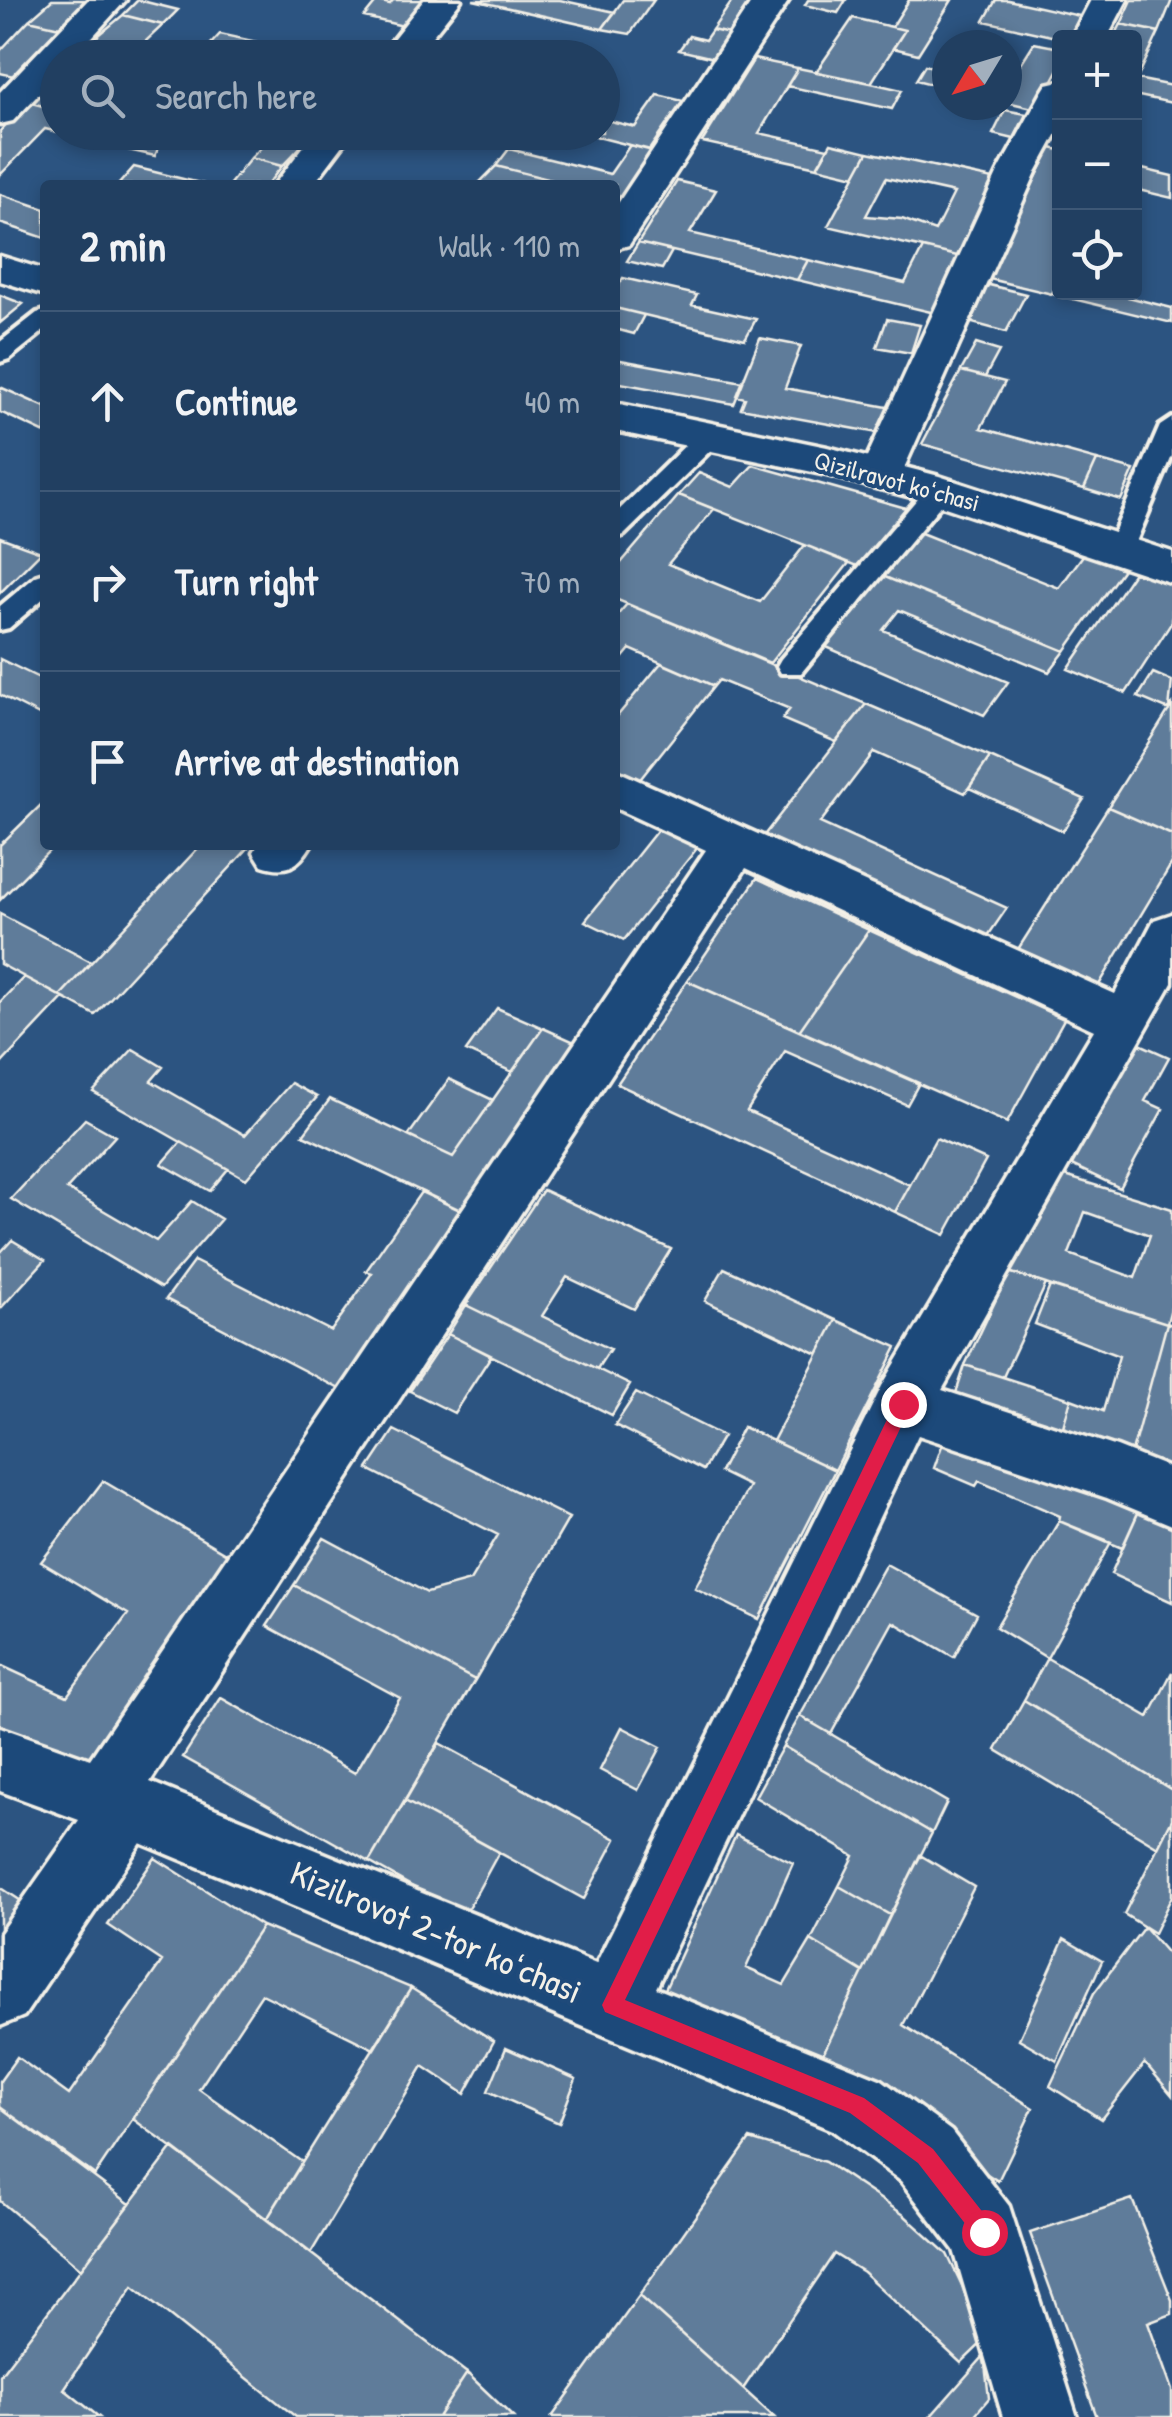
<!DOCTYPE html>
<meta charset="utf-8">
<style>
:root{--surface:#213f61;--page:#2d4a6a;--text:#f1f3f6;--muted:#a2afbd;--line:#3e5876}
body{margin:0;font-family:"Patrick Hand",sans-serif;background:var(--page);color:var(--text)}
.controls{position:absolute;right:30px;top:30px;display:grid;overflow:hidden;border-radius:10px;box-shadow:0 5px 15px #0003}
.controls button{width:90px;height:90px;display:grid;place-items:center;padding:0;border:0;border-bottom:2px solid var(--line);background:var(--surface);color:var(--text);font:50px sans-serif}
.compass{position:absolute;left:932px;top:30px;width:90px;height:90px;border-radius:50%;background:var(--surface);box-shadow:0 5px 15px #0003;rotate:232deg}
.stop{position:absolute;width:30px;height:30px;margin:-22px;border:8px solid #e11d48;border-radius:50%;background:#fff}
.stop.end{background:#e11d48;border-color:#fff;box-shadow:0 2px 10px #0008}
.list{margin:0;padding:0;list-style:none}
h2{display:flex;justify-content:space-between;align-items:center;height:130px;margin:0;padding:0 40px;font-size:42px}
h2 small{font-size:32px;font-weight:400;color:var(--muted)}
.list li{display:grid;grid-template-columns:65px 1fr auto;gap:30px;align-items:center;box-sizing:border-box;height:180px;padding:0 40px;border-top:2px solid var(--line)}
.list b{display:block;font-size:38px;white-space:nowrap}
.list em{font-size:32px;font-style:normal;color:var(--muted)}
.icon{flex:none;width:55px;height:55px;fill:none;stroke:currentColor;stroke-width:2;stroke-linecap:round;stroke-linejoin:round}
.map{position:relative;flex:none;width:1172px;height:2417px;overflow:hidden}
.search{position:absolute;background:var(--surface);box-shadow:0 5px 15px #0003;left:40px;top:40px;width:580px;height:110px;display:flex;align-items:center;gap:25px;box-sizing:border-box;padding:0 35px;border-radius:55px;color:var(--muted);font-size:38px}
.panel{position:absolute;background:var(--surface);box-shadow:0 5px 15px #0003;left:40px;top:180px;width:580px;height:670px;border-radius:10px}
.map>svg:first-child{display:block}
.building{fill:#5e7b9a;stroke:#f4f1e8;stroke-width:2.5;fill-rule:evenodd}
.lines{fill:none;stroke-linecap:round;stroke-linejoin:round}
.lane-casing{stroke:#f4f1e8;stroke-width:8}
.street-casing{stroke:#f4f1e8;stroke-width:7}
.secondary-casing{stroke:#f4f1e8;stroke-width:7}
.lane{fill:#1f4a7a;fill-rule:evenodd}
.street{fill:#1f4a7a;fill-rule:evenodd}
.secondary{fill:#1f4a7a;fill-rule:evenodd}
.route{fill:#e11d48}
.labels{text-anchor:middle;stroke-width:8;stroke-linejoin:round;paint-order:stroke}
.far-street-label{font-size:25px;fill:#f4f1e8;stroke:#1f4a7a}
.near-street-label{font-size:35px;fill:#f4f1e8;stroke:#1f4a7a}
</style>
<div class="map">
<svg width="1172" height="2417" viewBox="0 0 1172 2417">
<rect width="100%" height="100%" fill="#2c5481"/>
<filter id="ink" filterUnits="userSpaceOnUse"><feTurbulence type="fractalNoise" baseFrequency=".01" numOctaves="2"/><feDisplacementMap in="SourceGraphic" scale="20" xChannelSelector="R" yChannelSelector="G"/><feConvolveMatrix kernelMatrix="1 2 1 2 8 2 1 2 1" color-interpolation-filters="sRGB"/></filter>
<g filter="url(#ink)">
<path class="building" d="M52 0H95L64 28 29 20Z
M138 0 178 10 163 25 123 15Z
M393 0H434L412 28 364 17 377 1 390 4Z
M473 0H560L615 12 602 29Z
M623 0H654L630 34 602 29Z
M733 0H763L738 36 712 30Z
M808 0H846L838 13 805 5Z
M909 0H952L918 54 893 48 905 30 892 27Z
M996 0H1008L1080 16 1069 38H1060L984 21Z
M1132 0H1172L1159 32 1121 24Z
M123 15 163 25 128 58 75 55Z
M853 18 905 30 871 83 816 72Z
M29 20 64 28 18 77 0 73V51Z
M1121 24 1159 32 1137 79 1172 86V103L1134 95V38H1114Z
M712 30 738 36 722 60 679 50 689 36 705 40Z
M220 34 257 42 244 58H198Z
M433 41 464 49 456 58H420Z
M1034 43 1060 48V67L1037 109 1007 102V85Z
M754 59 798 68 759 133 828 148 817 167 702 142Z
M925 65 947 71V88L916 80Z
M798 68 871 83 902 90 892 109 787 86Z
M58 73V110L28 102Z
M658 95 683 101 649 150 578 132H602V119L635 127Z
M28 102 58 110V132L45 129 0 175V131Z
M1005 110 1026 114 1014 139 993 134Z
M59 132H117L106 145Z
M117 132H147L163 137 155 156 106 145Z
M276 132H315L282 166 251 158Z
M357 132H405L397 143Z
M831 143 868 152 855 176 817 167Z
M630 145 663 153 630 200 615 196V185H572L496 166 509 149 610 174Z
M1051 148 1060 150V278L1052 294 985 278Z
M868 152 1002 181 966 258 828 226ZM886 178 954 193 935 231 902 219 866 216Z
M251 158 282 166 267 185H229Z
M496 166 572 185H477Z
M134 167 208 185H118Z
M1134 167 1172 176V198L1134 189Z
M677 181 716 190 690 233 808 260 797 280 638 243Z
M0 194 45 209V238L0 223Z
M638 243 672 251 662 269 627 261Z
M923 248 966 258 939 314 797 280 808 260 905 283Z
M623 278 697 295 692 305 756 319 745 339 615 308V292Z
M1058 280 1060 292H1108L1172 308V323L1052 294Z
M985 284 1026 294 1006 332 965 321Z
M0 295 23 304 0 323Z
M615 308 644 315 634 334 615 329Z
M887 319 920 325 911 353 877 347Z
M760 338 801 346 785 388 898 409 889 435 741 408 745 398 737 396Z
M976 344 999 351 985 377 961 371Z
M615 359 743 382 734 404 615 382Z
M961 371 1005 382 981 428 1097 460 1084 489 922 444Z
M0 387 45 407V433L0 412Z
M1097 460 1134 470 1121 500 1084 489Z
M753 465 906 508 860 567 679 495 699 473 733 487Z
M679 495 714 509 668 564 760 602 805 545 849 563 770 663 615 599V570Z
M916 531 1059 588 1084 554 1123 569 1065 651 880 575Z
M0 537 41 552 0 593Z
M1135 571 1172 585V622L1126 693 1068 669Z
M880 575 1065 651 1049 672 899 610 883 630 1008 682 984 715 824 646Z
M627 604 866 704 836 742 782 719 790 709 719 680 714 686 630 649 615 667V618Z
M0 659 45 681V718L0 695Z
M661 663 714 686 638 782 615 772V719Z
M1153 673 1172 681 1169 710 1138 697Z
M866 704 990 757 965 793 874 752 820 823 1007 908 981 946 758 843Z
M1172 705V835L1108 807Z
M990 757 1084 799 1063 831 969 788Z
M45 801V845H55L0 900V845Z
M1108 807 1172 835V863L1096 990 1015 954Z
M659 828 698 847 624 940 585 921Z
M201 845H251L95 1015 60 996Z
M757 878 869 930 799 1031 687 981Z
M0 914 91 962 60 996 0 964Z
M869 930 1064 1019 1007 1123 799 1031Z
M24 977 63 998 0 1065V1002Z
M687 981 919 1083 907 1105 785 1051 747 1111 910 1185 895 1212 617 1084Z
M497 1008 543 1028 512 1072 466 1051Z
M543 1028 588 1048 473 1216 303 1135 330 1099 453 1157Z
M1133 1041 1169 1057 1145 1101 1163 1109 1120 1188 1065 1162Z
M133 1049 163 1067 151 1081 245 1135 291 1083 317 1097 246 1179 93 1092Z
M449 1079 493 1100 453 1157 408 1136Z
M85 1119 115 1136 67 1189 156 1241 192 1201 221 1219 161 1288 11 1199Z
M936 1138 986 1160 945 1235 895 1212Z
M181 1142 228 1169 210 1191 162 1164Z
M1049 1171 1172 1209V1304L1167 1323 1005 1271ZM1085 1212 1150 1235 1135 1278 1069 1254Z
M543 1190 671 1249 634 1309 567 1277 542 1316 610 1349 597 1369 466 1305Z
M421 1192 473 1216 351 1395 166 1299 194 1261 331 1331 372 1273 366 1271Z
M12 1240 45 1260 0 1309V1253Z
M724 1268 836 1320 818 1354 705 1301Z
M1009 1272 1046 1284 1003 1377 965 1365Z
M1050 1286 1167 1323 1126 1474 1056 1451 1071 1399 1103 1411 1119 1356 1035 1324Z
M466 1305 630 1385 612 1415 448 1334Z
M836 1320 897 1347 835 1470 773 1441Z
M1167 1323 1172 1325V1490L1126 1474Z
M448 1334 491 1356 454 1413 410 1391Z
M965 1365 1071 1399 1056 1451 949 1415Z
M636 1393 723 1436 703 1470 615 1425Z
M949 1426 1146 1495 1122 1548 1059 1521 1060 1516 979 1481 976 1486 934 1468Z
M743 1427 835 1470 759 1619 695 1588 749 1486 720 1472Z
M394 1430 569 1518 475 1680 294 1585 324 1538 427 1593 470 1581 498 1535 368 1469Z
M103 1481 242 1563 89 1776 0 1739V1665L67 1696 128 1614 41 1562Z
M1146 1495 1172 1508V1602L1111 1574Z
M1059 1521 1111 1542 1047 1658 996 1627Z
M886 1564 977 1614 954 1657 893 1622 831 1734 800 1716Z
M294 1585 475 1680 369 1862 183 1757 221 1698 355 1773 400 1698 267 1626Z
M1047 1658 1149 1717 1172 1672V1790L1024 1700Z
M1024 1700 1172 1790V1819L1158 1847 996 1750Z
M800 1716 947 1802 932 1833 783 1746Z
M622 1727 661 1747 638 1790 600 1770Z
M439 1743 616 1839 584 1899 405 1801Z
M783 1746 932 1833 890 1915 839 1886 854 1856 755 1797Z
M405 1801 499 1852 464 1916 369 1862Z
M1172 1819V1896L1154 1933 1124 1914Z
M736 1835 793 1863 746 1968 784 1985 811 1940 863 1972 818 2064 656 2009Z
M920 1855 974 1887 903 2025 1033 2108 998 2181 818 2064Z
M155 1858 262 1926 95 2175 0 2107V2081L17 2057 69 2095 162 1961 108 1925Z
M839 1886 890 1915 863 1972 811 1940Z
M0 1887 38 1912 0 1965Z
M262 1926 411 1988 374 2049 262 1994 199 2089 302 2162 267 2219 133 2119Z
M1144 1927 1172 1959V2095L1145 2063 1101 2119 1050 2086 1094 1993Z
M1064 1939 1102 1961 1057 2061 1019 2039Z
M411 1988 494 2041 465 2094 423 2066 311 2253 267 2219Z
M506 2048 576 2079 559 2123 488 2091Z
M0 2107 130 2204 81 2269 0 2201Z
M750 2139 825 2162 904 2215 947 2254 987 2338 961 2363 863 2272 834 2254 743 2389 639 2296Z
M173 2148 467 2373 438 2417H296L133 2287 64 2389 99 2417H0V2375Z
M1132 2199 1172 2300V2314L1148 2323 1172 2390V2417H1097L1030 2233Z
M639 2296 743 2389 774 2417H552Z
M984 2356 989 2398 973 2417H930Z
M467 2373 513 2417H438Z"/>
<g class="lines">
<g class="lane-casing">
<path id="lane" d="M45 311V330L9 359 0 362V342L37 313Z
M1172 418V456L1133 549 1129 555H1111L1107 549 1160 426Z
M710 428 719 430 722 436 719 442 624 535 615 538V514L701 430Z
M939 482 952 490 948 496 801 673H781L777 666 781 659 930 484Z
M45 573V597L9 628 0 630V606L36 576Z"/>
</g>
<g class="street-casing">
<path id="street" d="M88 0H126L73 58H58V74L13 121 0 124V92Z
M424 0H461L415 58H378Z
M753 0H789L629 245 615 249V208Z
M1091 0H1127L1107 38H1071Z
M1060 81V128L1036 172 901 475 895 485 880 489 865 485 859 475 998 172 1042 92 1047 84Z
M315 132H353L313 185H274Z
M615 770 1115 994 1154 920 1172 914V983L942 1390 1117 1447 1172 1469V1525L1107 1498 918 1435 656 1988 882 2080 951 2131 1009 2206 1077 2417H1003L954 2250 901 2181 832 2130 141 1843 24 2016 0 2026V1933L79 1820 0 1791V1727L90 1759 706 850 615 808ZM746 868 1094 1030 882 1386 596 1964 150 1782Z
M258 845H311C298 867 286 873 262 865L254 852Z"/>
</g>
<g class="secondary-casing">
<path id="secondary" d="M0 256 45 270V295L0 281Z
M615 403 827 447 939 476 1172 552V583L927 501 827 475 615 431Z"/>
</g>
<use href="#lane" class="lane"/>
<use href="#street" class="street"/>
<use href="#secondary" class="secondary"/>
</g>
</g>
<path class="route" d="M903 1397 912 1404 625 2000 864 2098 933 2149 992 2224 995 2232 992 2239 984 2242 977 2239 918 2163 850 2113 605 2012 602 2005 897 1399Z"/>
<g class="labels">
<g class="far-street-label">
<text transform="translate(897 481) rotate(15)" y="9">Qizilravot koʻchasi</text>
</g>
<g class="near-street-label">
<text transform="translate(436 1932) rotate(23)" y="12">Kizilrovot 2-tor koʻchasi</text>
</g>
</g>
</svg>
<div class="controls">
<button>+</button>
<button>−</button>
<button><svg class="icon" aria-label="locate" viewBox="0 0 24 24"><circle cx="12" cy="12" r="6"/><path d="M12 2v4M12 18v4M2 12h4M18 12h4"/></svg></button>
</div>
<svg class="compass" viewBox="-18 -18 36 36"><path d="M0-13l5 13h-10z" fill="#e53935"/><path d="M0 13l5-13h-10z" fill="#a2afbd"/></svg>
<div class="stop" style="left:984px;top:2232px"></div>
<div class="stop end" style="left:903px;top:1404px"></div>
<div class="search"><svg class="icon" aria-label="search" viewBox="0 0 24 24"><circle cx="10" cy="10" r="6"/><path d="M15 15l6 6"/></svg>Search here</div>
<section class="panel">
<h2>2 min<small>Walk · 110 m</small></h2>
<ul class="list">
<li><svg class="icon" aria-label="ahead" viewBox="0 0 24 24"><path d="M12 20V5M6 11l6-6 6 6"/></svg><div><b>Continue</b></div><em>40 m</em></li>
<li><svg class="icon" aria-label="right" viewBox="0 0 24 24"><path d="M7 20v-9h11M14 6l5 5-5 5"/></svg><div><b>Turn right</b></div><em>70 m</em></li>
<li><svg class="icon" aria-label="arrive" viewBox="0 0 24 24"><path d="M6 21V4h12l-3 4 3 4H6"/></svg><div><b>Arrive at destination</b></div></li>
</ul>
</section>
</div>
